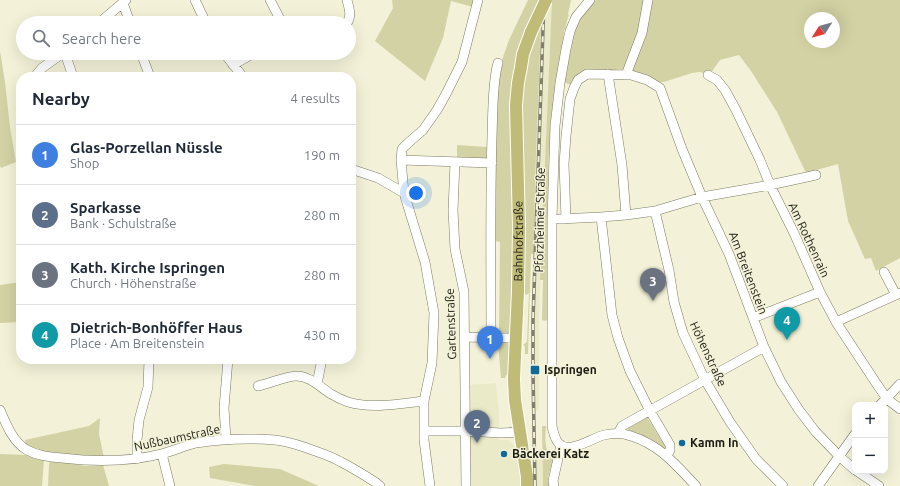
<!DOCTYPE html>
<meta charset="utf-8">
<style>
:root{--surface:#fff;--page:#f6f6f7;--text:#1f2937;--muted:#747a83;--line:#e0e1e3;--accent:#0f766e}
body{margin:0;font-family:Ubuntu,sans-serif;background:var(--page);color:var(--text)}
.controls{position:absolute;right:12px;bottom:12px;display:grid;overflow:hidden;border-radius:8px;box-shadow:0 4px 16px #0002}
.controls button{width:36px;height:36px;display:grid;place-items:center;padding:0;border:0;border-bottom:1px solid var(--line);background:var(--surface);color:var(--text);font:20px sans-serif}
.compass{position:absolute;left:804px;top:12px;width:36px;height:36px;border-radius:50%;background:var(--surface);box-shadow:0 4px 16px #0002;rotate:233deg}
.you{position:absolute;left:416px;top:193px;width:14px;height:14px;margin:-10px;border:3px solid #fff;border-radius:50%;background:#1a73e8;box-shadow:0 0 0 6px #1a73e833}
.badge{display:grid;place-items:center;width:26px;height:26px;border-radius:50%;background:var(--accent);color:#fff;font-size:13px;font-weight:700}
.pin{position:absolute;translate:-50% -33px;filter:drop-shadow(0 1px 2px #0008)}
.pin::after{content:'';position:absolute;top:21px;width:14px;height:12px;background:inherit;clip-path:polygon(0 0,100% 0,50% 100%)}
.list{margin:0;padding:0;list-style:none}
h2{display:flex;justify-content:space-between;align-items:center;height:52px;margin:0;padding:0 16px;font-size:17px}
h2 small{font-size:13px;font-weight:400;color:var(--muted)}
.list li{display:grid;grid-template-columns:26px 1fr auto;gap:12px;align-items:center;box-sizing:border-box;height:60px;padding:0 16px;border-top:1px solid var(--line)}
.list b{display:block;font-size:15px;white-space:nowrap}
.list p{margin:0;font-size:13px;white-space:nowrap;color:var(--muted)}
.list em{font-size:13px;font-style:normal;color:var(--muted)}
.icon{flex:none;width:22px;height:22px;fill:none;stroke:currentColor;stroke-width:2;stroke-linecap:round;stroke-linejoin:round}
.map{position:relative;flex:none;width:900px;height:486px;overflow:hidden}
.search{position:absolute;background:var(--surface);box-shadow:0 4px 16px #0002;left:16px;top:16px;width:340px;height:44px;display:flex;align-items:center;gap:10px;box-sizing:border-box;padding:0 14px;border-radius:22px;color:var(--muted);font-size:15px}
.panel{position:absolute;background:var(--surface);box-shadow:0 4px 16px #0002;left:16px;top:72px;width:340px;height:292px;border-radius:16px}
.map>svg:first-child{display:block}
.built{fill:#ebeac8}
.green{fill:#d3d2a4;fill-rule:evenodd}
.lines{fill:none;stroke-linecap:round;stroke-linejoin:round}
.minor-casing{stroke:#7d7c65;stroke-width:10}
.major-casing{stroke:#fff;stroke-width:14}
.minor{stroke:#fff;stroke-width:9}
.major{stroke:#c0bc78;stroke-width:12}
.rail-casing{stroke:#7f7e6e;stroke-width:3.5}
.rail{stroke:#f3f2d8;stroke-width:2;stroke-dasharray:6;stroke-linecap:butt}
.major-bridge-casing{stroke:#fff;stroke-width:14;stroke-linecap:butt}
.major-bridge{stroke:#c0bc78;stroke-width:12}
.poi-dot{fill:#0f6b9b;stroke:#f3f2d8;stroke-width:1.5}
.labels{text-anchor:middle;stroke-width:3;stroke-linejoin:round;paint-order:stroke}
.street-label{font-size:12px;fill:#1a1a11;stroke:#f3f2d8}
.poi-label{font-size:12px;font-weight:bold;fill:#1a1a11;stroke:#f3f2d8;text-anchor:start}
</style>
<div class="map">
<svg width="900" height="486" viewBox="0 0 900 486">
<rect width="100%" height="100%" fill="#f3f2d8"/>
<path class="built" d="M542 0H552L539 317V411L531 409V355L535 181Z
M496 383 499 414V440H509L517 449 524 486H467L468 385Z
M533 450H542L543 486H534Z"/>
<path class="green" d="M392 0H475L473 7 451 1 443 38 425 81 375 41 393 8Z
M528 0H542L535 181 534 254H531L528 354H525V346L523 345 527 342 529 293 526 295 523 290 520 128 523 71 536 33H537L541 25 531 18 524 34 521 51 515 234 511 332 507 334 499 335 500 242 495 241 496 98 502 60 509 40Z
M552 0H571L568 14 569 15C567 19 566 28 564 31 561 64 552 97 550 131 546 193 548 257 547 320L545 321 542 320 543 280H540Z
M596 0H900V258L876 271 871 258 865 259 848 221 838 164 806 173 777 112 751 71 739 55 720 60 710 74 699 72 692 73 664 82H656L624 69 586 71 571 85 563 82C566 66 568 49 573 33 577 21 587 8 596 0ZM810 18H834V42H810Z
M0 51 5 82 10 127 16 162 1 168 0 166Z
M457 145 487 147 486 157 485 160 457 159Z
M21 282V322L0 323V285Z
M499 342H507C514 350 510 364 508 374L506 375 505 378H501L498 343Z
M647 417 661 440 666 443V447L664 449 649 438 628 430 627 428Z
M100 418 99 434 104 458H89L34 450 26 445 25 440 89 426Z
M542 426H546C545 442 544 447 553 460L548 477 550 486H543Z
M0 454 27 455 35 458 44 460 42 486H0Z
M51 460 86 466 103 465 109 486H48L49 464Z
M224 464 280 469 319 486H255L210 478 209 467Z"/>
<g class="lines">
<g class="minor-casing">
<path id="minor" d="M195 0 206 23
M270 0 282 23
M347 0C349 8 352 16 347 23
M590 0 576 17 570 31 566 49 560 83 555 126 552 219V426C553 431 554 436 557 441 567 457 591 438 604 435 613 433 623 433 631 436 660 445 676 465 696 486
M123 3 130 23
M99 23 126 0
M65 53 73 77
M141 53 150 77
M224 53 243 77
M233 65 254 53
M608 74 622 165 626 215
M626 75 642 33 648 0
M708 75 717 80 725 90 736 110 760 160 770 185 794 233 820 292 836 322 876 383 887 399 900 409
M36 77 37 74 42 68 63 53
M401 160 492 163
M455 162 453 210 455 249 464 292 466 486
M351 169 378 178 404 193 425 262 434 313 432 363 424 401V440L430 486
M404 193 401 160 402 149 408 143 423 130 437 110 446 94 462 62 478 0
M655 211 669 270 674 302 683 333 705 380 730 422 756 459 783 486
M601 217 612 315 618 338 630 371 650 411 670 445V450L667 456
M559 219 601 217 626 215 655 211 702 197 770 185 816 175
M566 219 564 164 566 136 570 99 574 88 578 80 587 74 631 75 647 80 660 88 682 149 702 197 729 254 764 347 781 382 799 410 815 431 839 456 855 470
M884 272 896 295
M753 318 820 292
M836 322 900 293
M464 337 515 338
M491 337C491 270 490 203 492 136 493 115 492 83 498 63
M317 384 322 359
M258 386C267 384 288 376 296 376 310 376 320 387 331 394 336 397 342 400 348 402 372 409 398 404 424 401
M880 405 900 384
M0 410C6 424 13 442 27 450 38 456 50 457 62 458 95 462 128 462 161 454 173 451 184 446 196 443 222 439 249 438 275 440 285 441 295 444 304 447 317 452 329 455 341 462 353 468 364 475 375 482L380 486
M424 431H465L501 433 520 432
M618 433 622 426 764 347
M226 439 224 408 228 359
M162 454 170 486
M137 459V440L139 420 148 387 149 359
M857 471 879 486
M554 486 553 481 561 445
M818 486 855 434"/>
</g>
<g class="major-casing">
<g id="major">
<path id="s1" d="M527 486V477L515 400 514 379 518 291 519 228 516 105 518 83 521 67 523 54 531 32"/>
</g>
</g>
<use href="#minor" class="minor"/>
<use href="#major" class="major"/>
<g class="rail-casing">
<path id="rail" d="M535 486 533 372V320L544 0"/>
</g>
<use href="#rail" class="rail"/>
<g class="major-bridge-casing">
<path id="major-bridge" d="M531 32 546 0"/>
</g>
<use href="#major-bridge" class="major-bridge"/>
</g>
<g class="poi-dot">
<rect x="530" y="365" width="10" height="10" rx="2"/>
<circle cx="682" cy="443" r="4"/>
<circle cx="504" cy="454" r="4"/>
</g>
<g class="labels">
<g class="street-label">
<text transform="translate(540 220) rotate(-89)" y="4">Pforzheimer Straße</text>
<text transform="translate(809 240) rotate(65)" y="4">Am Rothenrain</text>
<text dy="4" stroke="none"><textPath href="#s1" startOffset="246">Bahnhofstraße</textPath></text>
<text transform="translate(748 273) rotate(69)" y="4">Am Breitenstein</text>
<text transform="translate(451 324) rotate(-92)" y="4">Gartenstraße</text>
<text transform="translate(708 354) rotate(65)" y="4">Höhenstraße</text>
<text transform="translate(177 438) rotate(-12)" y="4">Nußbaumstraße</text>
</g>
<g class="poi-label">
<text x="544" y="374">Ispringen</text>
<text x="690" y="447">Kamm In</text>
<text x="512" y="458">Bäckerei Katz</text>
</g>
</g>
</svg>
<div class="controls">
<button>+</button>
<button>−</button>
</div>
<svg class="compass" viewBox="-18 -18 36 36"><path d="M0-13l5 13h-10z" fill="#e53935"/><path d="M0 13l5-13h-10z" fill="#747a83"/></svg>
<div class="you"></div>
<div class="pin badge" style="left:490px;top:359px;background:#3f7fe0">1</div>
<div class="pin badge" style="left:477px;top:443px;background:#5c6f8a">2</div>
<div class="pin badge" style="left:653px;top:301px;background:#6b7280">3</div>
<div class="pin badge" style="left:787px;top:340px;background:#0f9aa8">4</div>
<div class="search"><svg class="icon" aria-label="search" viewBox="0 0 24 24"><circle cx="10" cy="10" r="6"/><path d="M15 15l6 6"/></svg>Search here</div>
<section class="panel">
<h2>Nearby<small>4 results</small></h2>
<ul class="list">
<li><span class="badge" style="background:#3f7fe0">1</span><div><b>Glas-Porzellan Nüssle</b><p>Shop</p></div><em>190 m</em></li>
<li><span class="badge" style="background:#5c6f8a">2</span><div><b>Sparkasse</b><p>Bank · Schulstraße</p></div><em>280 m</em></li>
<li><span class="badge" style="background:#6b7280">3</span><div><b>Kath. Kirche Ispringen</b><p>Church · Höhenstraße</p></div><em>280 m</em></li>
<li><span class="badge" style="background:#0f9aa8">4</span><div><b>Dietrich-Bonhöffer Haus</b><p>Place · Am Breitenstein</p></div><em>430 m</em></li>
</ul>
</section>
</div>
